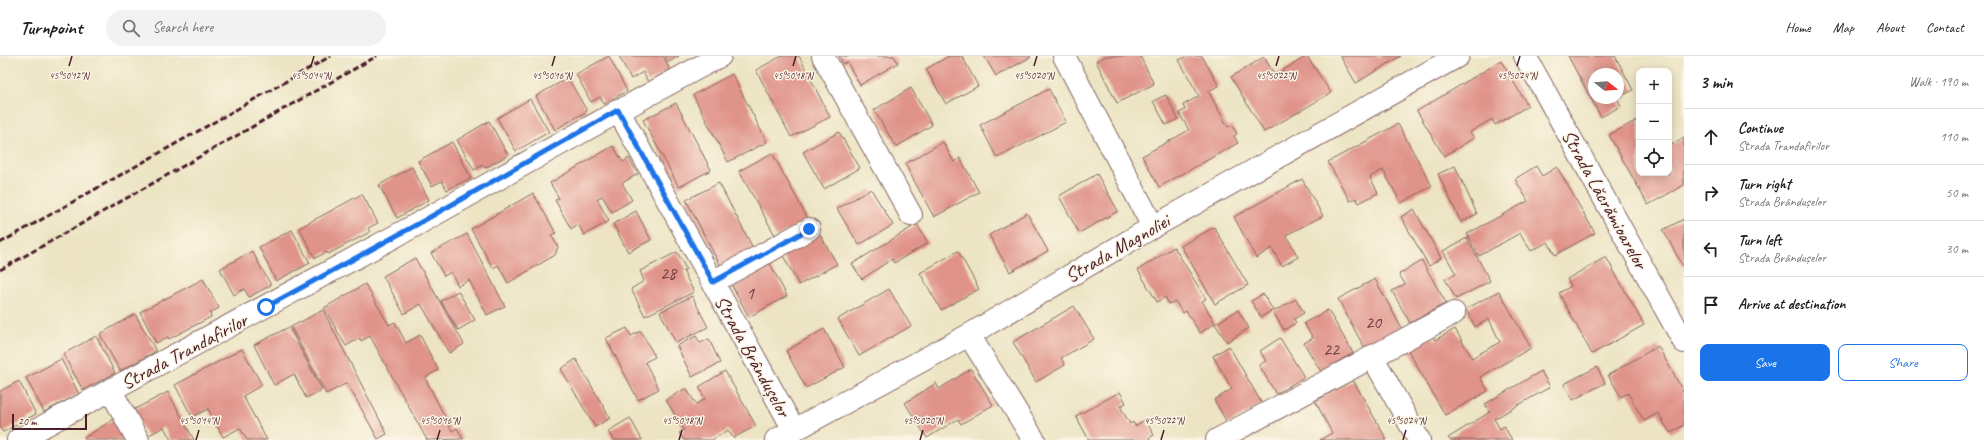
<!DOCTYPE html>
<meta charset="utf-8">
<style>
:root{--surface:#fff;--page:#f2f2f2;--text:#202124;--muted:#757577;--line:#e0e0e0;--accent:#1a73e8}
body{margin:0;font-family:Caveat,sans-serif;background:var(--page);color:var(--text)}
.controls{position:absolute;right:12px;top:12px;display:grid;overflow:hidden;border-radius:8px;box-shadow:0 2px 10px #0003}
.controls button{width:36px;height:36px;display:grid;place-items:center;padding:0;border:0;border-bottom:1px solid var(--line);background:var(--surface);color:var(--text);font:20px sans-serif}
.compass{position:absolute;left:1588px;top:12px;width:36px;height:36px;border-radius:50%;background:var(--surface);box-shadow:0 2px 10px #0003;rotate:107deg}
.scale{position:absolute;left:12px;bottom:10px;width:75px;box-sizing:border-box;padding-left:4px;border:2px solid #4a1f2b;border-top:0;font-size:11px;line-height:14px;white-space:nowrap;color:#4a1f2b;-webkit-text-stroke:3px #fcf5e5;paint-order:stroke}
.stop{position:absolute;width:12px;height:12px;margin:-9px;border:3px solid #1a73e8;border-radius:50%;background:#fff}
.stop.end{background:#1a73e8;border-color:#fff;box-shadow:0 1px 4px #0008}
.list{margin:0;padding:0;list-style:none}
h2{display:flex;justify-content:space-between;align-items:center;height:52px;margin:0;padding:0 16px;font-size:17px}
h2 small{font-size:13px;font-weight:400;color:var(--muted)}
.list li{display:grid;grid-template-columns:26px 1fr auto;gap:12px;align-items:center;box-sizing:border-box;height:56px;padding:0 16px;border-top:1px solid var(--line)}
.list b{display:block;font-size:15px;white-space:nowrap}
.list p{margin:0;font-size:13px;white-space:nowrap;color:var(--muted)}
.list em{font-size:13px;font-style:normal;color:var(--muted)}
.actions{display:flex;gap:8px;padding:12px 16px}
.actions a{flex:1;padding:9px 0;border:1px solid var(--accent);border-radius:8px;text-align:center;font-size:14px;color:var(--accent)}
.actions .main{background:var(--accent);color:#fff}
.icon{flex:none;width:22px;height:22px;fill:none;stroke:currentColor;stroke-width:2;stroke-linecap:round;stroke-linejoin:round}
.map{position:relative;flex:none;width:1684px;height:384px;overflow:hidden}
header{display:flex;align-items:center;gap:24px;box-sizing:border-box;height:56px;padding:0 20px;background:var(--surface);border-bottom:1px solid var(--line)}
header strong{font-size:19px}
nav{display:flex;gap:22px;margin-inline-start:auto;font-size:14px}
.search{width:280px;height:36px;background:var(--page);display:flex;align-items:center;gap:10px;box-sizing:border-box;padding:0 14px;border-radius:22px;color:var(--muted);font-size:15px}
main{display:flex}
aside{flex:1;background:var(--surface)}
.map>svg:first-child{display:block}
.building{fill:#e09389}
.lines{fill:none;stroke-linecap:round;stroke-linejoin:round}
.minor-casing{stroke:#836460;stroke-width:24}
.minor{stroke:#fff;stroke-width:22}
.rail{stroke:#4a1f2b;stroke-width:3;stroke-dasharray:6 3;stroke-linecap:butt}
.route{stroke:#1a73e8;stroke-width:5}
.ticks{fill:none;stroke:#4a1f2b;stroke-width:1.5}
.labels{text-anchor:middle;stroke-width:3;stroke-linejoin:round;paint-order:stroke}
.number-label{font-size:18px;fill:#703c42}
.street-label{font-size:20px;fill:#4a1f2b;stroke:#fcf5e5}
.ticks-label{font-size:10px;text-anchor:middle;fill:#4a1f2b;stroke:#fcf5e5;stroke-width:3;stroke-linejoin:round;paint-order:stroke}
</style>
<header>
<strong>Turnpoint</strong>
<div class="search"><svg class="icon" aria-label="search" viewBox="0 0 24 24"><circle cx="10" cy="10" r="6"/><path d="M15 15l6 6"/></svg>Search here</div>
<nav><a>Home</a><a>Map</a><a>About</a><a>Contact</a></nav>
</header>
<main>
<div class="map">
<svg width="1684" height="384" viewBox="0 0 1684 384">
<rect width="100%" height="100%" fill="#fcf5e5"/>
<filter id="ink" filterUnits="userSpaceOnUse"><feTurbulence type="fractalNoise" baseFrequency=".025" numOctaves="2"/><feDisplacementMap in="SourceGraphic" scale="8" xChannelSelector="R" yChannelSelector="G"/><feConvolveMatrix kernelMatrix="1 2 1 2 8 2 1 2 1" color-interpolation-filters="sRGB"/></filter>
<filter id="wash" filterUnits="userSpaceOnUse"><feTurbulence type="fractalNoise" baseFrequency=".012" numOctaves="4" result="noise"/><feDisplacementMap in="SourceGraphic" scale="16" xChannelSelector="R" yChannelSelector="G"/><feGaussianBlur stdDeviation="0.9" result="paint"/><feColorMatrix in="noise" values="0 0 0 0 0 0 0 0 0 0 0 0 0 0 0 0 0 1.4 0 .05"/><feComposite in="paint" operator="in"/></filter>
<g filter="url(#wash)">
<rect width="100%" height="100%" fill="#ece4c3"/>
<g id="blocks">
<path class="building" d="M609 0 627 35 604 48 600 41 591 46 576 18Z
M619 0H663L670 14 648 26 643 16 631 23Z
M665 0H679L668 6Z
M782 0H799L830 61 791 81 756 14Z
M839 0H894L898 7 860 29 847 6 843 8Z
M949 0H962L978 30 946 48 926 13Z
M984 0H1030L1031 1 996 20Z
M1106 0H1140L1154 28 1117 47 1096 5Z
M1187 0H1202L1219 30 1208 35 1228 71 1232 69 1237 78 1234 80 1238 87 1159 131 1142 100 1189 74 1179 57 1185 54 1183 49 1199 40 1179 4Z
M1307 0 1331 37 1264 76 1231 21 1264 1 1275 19Z
M1340 0H1401L1356 27Z
M1568 0H1615L1633 34 1618 42V18H1594V42H1617L1621 50 1601 61Z
M1501 5 1528 50 1495 69 1492 63 1470 76 1474 82 1444 100 1417 55Z
M732 18 767 86 728 106 693 39Z
M568 22 587 55 555 74 536 40Z
M911 32 932 69 896 91 874 54Z
M1049 33 1066 66 997 102 980 69Z
M1166 39 1178 63 1166 69 1153 45Z
M530 43 549 76 516 95 497 62Z
M676 47 711 114 679 131 643 64Z
M1639 63V117H1669V85L1671 89 1684 82V129L1648 149 1609 79Z
M489 65 508 99 485 112 483 109 474 114 457 84Z
M1398 68 1432 130 1401 147 1383 114 1370 121 1378 137 1359 147 1356 142 1350 145 1328 106Z
M839 76 860 112 824 133 803 96Z
M452 86 471 122 447 134 442 125 432 130 418 105Z
M943 86 954 106 960 102 979 136 934 161 905 108Z
M613 90 623 106 629 102 638 118 622 127 632 144 612 156 602 140 597 143 609 165 584 179 578 168 571 173 555 144 559 142 550 127Z
M772 97 808 163 776 181 739 115Z
M1455 110 1477 158 1461 166 1438 118Z
M1536 110 1542 120 1557 111 1595 177 1555 199 1548 186 1531 195 1520 177 1479 200 1467 178 1528 145 1515 123Z
M412 111 429 144 397 162 379 129Z
M1097 118 1118 155 1079 177 1059 140Z
M1302 123 1323 160 1286 179 1298 201 1282 210 1272 192 1256 202 1234 161Z
M719 127 754 194 721 211 686 144Z
M871 133 893 169 859 189 837 153Z
M533 137 556 177 551 179 558 191 555 199 508 227 498 209 493 212 471 173Z
M362 138 378 167 368 172 370 176 328 198 327 196 315 202 299 172Z
M1414 153 1441 202 1429 210 1401 161Z
M636 155 651 184 628 196 613 168Z
M1027 157 1048 195 1010 216 989 179Z
M1684 163V212L1663 174Z
M917 168 928 187 894 207 892 203 862 223 852 208Z
M1214 171 1248 229 1215 248 1181 190Z
M292 174 310 207 276 225 259 191Z
M818 175 837 208 799 229 781 196Z
M467 178 505 250 487 259 469 224 458 230 451 216 444 220 431 197Z
M1467 182 1490 225 1456 243 1445 223 1456 218 1443 195Z
M1174 191 1206 243 1202 245 1215 267 1200 277 1186 255 1183 257 1175 245 1169 248 1165 241 1157 246 1138 214Z
M252 195 271 229 249 241 244 233 234 239 220 213Z
M958 195 979 233 941 254 920 217Z
M677 196 686 213 683 215 694 236 645 260 631 233 644 225 640 215Z
M1606 201 1644 269 1592 298 1559 237 1571 230 1567 223Z
M415 202 464 288 449 297 421 248 404 258 383 220Z
M768 204 787 240 749 261 730 226Z
M1422 205 1446 247 1410 267 1392 235 1405 228 1399 218Z
M203 223 219 252 210 257 211 261 169 283 168 281 156 287 140 256Z
M1375 223 1402 273 1365 293 1338 243Z
M365 228 389 269 395 266 406 287 420 279 438 314 425 322 452 375 457 372 463 383 427 384 370 280 361 285 360 282 346 290 324 252Z
M889 233 911 270 859 300 838 263Z
M458 235 475 264 458 274 441 245Z
M1499 235 1531 292 1480 321 1488 335 1445 359 1405 289 1430 275 1435 284 1455 273 1472 302 1500 286 1489 263 1475 271 1466 253Z
M1263 238 1273 254 1261 261 1251 245Z
M692 240 708 271 676 287 660 256Z
M1296 243 1304 257 1294 263 1296 267 1284 274 1273 256Z
M1074 250 1094 283 1061 302 1065 309 1036 326 1013 286Z
M323 254 387 378 378 383 347 327 326 338 291 271Z
M1238 254 1249 272 1227 286 1215 268Z
M1328 254 1353 297 1321 316 1304 287 1313 282 1304 267Z
M135 258 156 295 120 315 100 278Z
M289 271 322 334 306 342 294 318 274 329 254 289Z
M627 272 631 280 641 275 655 301 645 306 659 333 638 344 606 282Z
M824 273 845 311 806 332 786 295Z
M96 280 115 317 83 334 63 298Z
M696 280 700 287 709 283 720 307 692 321 677 290Z
M1280 282 1304 321 1276 338 1259 309 1266 305 1260 295Z
M1229 290 1262 348 1228 368 1214 344 1232 333 1213 300Z
M1658 290 1684 337V369L1670 377 1658 357 1644 365 1628 337 1621 341 1608 319Z
M242 293 262 329 243 340 267 384H247L240 372 223 381 208 353 192 361 175 329Z
M61 303 79 338 44 356 26 322Z
M576 303 610 362 595 371 561 313Z
M1597 311 1605 327 1573 344 1564 328Z
M971 313 993 349 961 368 958 363 927 382 905 347 936 327 939 333Z
M725 315 756 370 733 382 728 374 712 384H684L679 377 684 374 666 344 686 332 696 348 705 343 699 331Z
M1541 315 1550 331 1494 363 1500 373 1504 370 1512 384H1450L1448 382 1490 356 1485 348Z
M1353 324 1387 384H1320L1332 377 1315 345Z
M19 325 36 358 3 376 0 371V335Z
M168 336 194 384H171L164 371 147 380 133 354Z
M1120 336 1126 347 1120 350 1130 368 1133 366 1135 370 1145 364 1154 379 1149 382 1150 384H1089L1076 360Z
M117 361 131 384H85L84 382Z
M630 362 642 384H613L608 375Z"/>
</g>
</g>
<g filter="url(#ink)">
<use href="#blocks" fill-opacity="0" stroke="#836460" stroke-width="1"/>
<g class="lines">
<g class="minor-casing">
<path id="minor" d="M823 0 911 159
M1064 0 1153 171
M1525 0 1684 286
M618 54 794 374
M713 226 809 173
M969 279 1034 384
M1372 300 1419 384
M111 335 138 384
M18 384C151 313 283 242 414 170 516 113 617 55 720 0
M776 384 969 279 1153 171 1458 0
M1217 384 1454 257"/>
</g>
<use href="#minor" class="minor"/>
<path class="rail" d="M0 187 331 0
M0 214 377 0"/>
</g>
</g>
<g class="lines" filter="url(#ink)">
<path class="route" d="M266 251 416 169 618 54 713 226 809 173"/>
</g>
<path class="ticks" d="M69 10 72 0M311 10 314 0M552 10 555 0M793 10 796 0M1034 10 1037 0M1276 10 1279 0M1517 10 1520 0M196 384 199 374M437 384 440 374M679 384 682 374M920 384 923 374M1161 384 1164 374M1403 384 1406 374"/>
<g class="labels">
<g class="number-label">
<text x="668" y="223">28</text>
<text x="750" y="243">1</text>
<text x="1373" y="272">20</text>
<text x="1331" y="299">22</text>
</g>
<g class="street-label">
<text transform="translate(1605 143) rotate(61)" y="7">Strada Lăcrămioarelor</text>
<text transform="translate(1117 192) rotate(-30)" y="7">Strada Magnoliei</text>
<text transform="translate(184 295) rotate(-28)" y="7">Strada Trandafirilor</text>
<text transform="translate(753 300) rotate(61)" y="7">Strada Brândușelor</text>
</g>
</g>
<g class="ticks-label">
<text x="69" y="23">45°50'12"N</text>
<text x="311" y="23">45°50'14"N</text>
<text x="552" y="23">45°50'16"N</text>
<text x="793" y="23">45°50'18"N</text>
<text x="1034" y="23">45°50'20"N</text>
<text x="1276" y="23">45°50'22"N</text>
<text x="1517" y="23">45°50'24"N</text>
<text x="199" y="368">45°50'14"N</text>
<text x="440" y="368">45°50'16"N</text>
<text x="682" y="368">45°50'18"N</text>
<text x="923" y="368">45°50'20"N</text>
<text x="1164" y="368">45°50'22"N</text>
<text x="1406" y="368">45°50'24"N</text>
</g>
</svg>
<div class="controls">
<button>+</button>
<button>−</button>
<button><svg class="icon" aria-label="locate" viewBox="0 0 24 24"><circle cx="12" cy="12" r="6"/><path d="M12 2v4M12 18v4M2 12h4M18 12h4"/></svg></button>
</div>
<svg class="compass" viewBox="-18 -18 36 36"><path d="M0-13l5 13h-10z" fill="#e53935"/><path d="M0 13l5-13h-10z" fill="#757577"/></svg>
<div class="scale">20 m</div>
<div class="stop" style="left:266px;top:251px"></div>
<div class="stop end" style="left:809px;top:173px"></div>
</div>
<aside>
<h2>3 min<small>Walk · 190 m</small></h2>
<ul class="list">
<li><svg class="icon" aria-label="ahead" viewBox="0 0 24 24"><path d="M12 20V5M6 11l6-6 6 6"/></svg><div><b>Continue</b><p>Strada Trandafirilor</p></div><em>110 m</em></li>
<li><svg class="icon" aria-label="right" viewBox="0 0 24 24"><path d="M7 20v-9h11M14 6l5 5-5 5"/></svg><div><b>Turn right</b><p>Strada Brândușelor</p></div><em>50 m</em></li>
<li><svg class="icon" aria-label="left" viewBox="0 0 24 24"><path d="M17 20v-9H6M10 6l-5 5 5 5"/></svg><div><b>Turn left</b><p>Strada Brândușelor</p></div><em>30 m</em></li>
<li><svg class="icon" aria-label="arrive" viewBox="0 0 24 24"><path d="M6 21V4h12l-3 4 3 4H6"/></svg><div><b>Arrive at destination</b></div></li>
</ul>
<div class="actions"><a class="main">Save</a><a>Share</a></div>
</aside>
</main>
